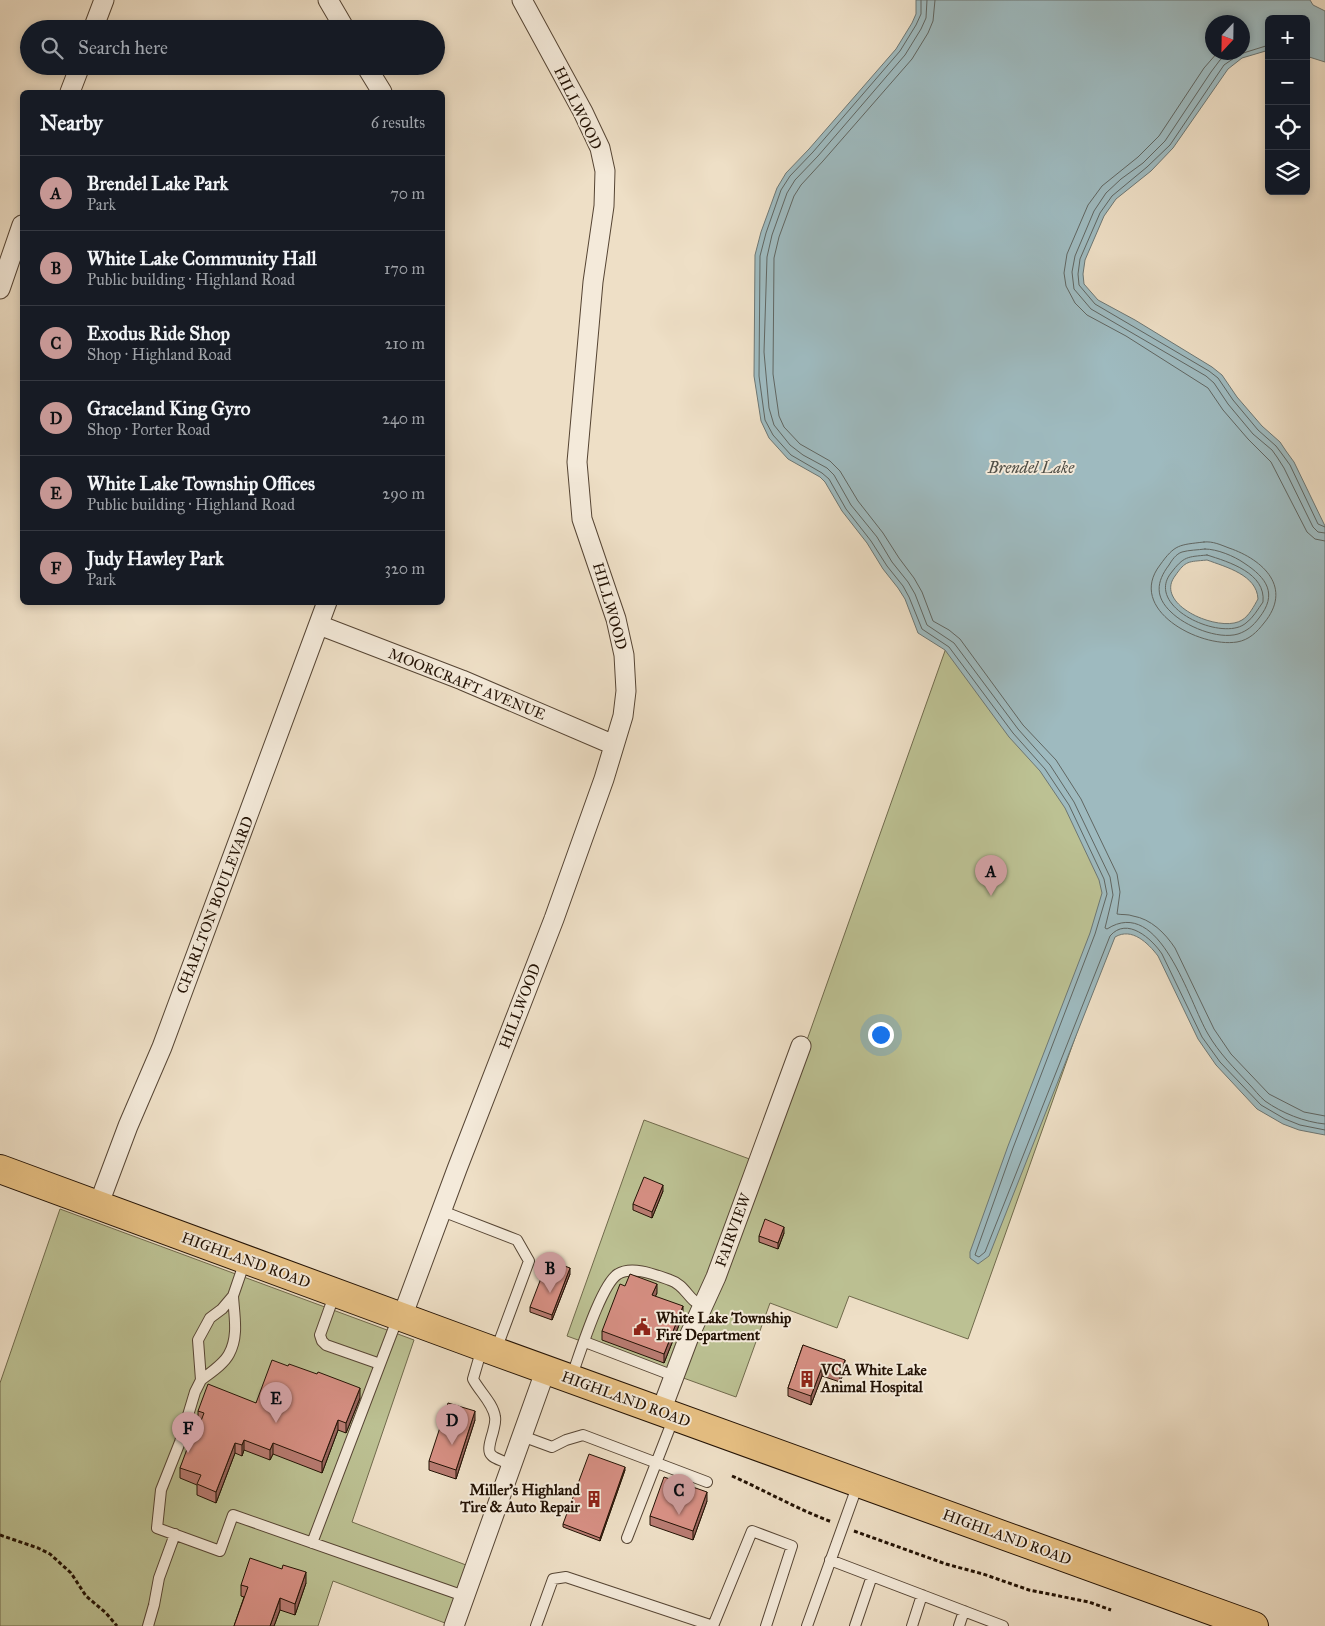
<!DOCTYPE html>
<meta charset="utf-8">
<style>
:root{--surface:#171b24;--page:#20242c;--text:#f1f3f6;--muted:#9ea1a6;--line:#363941;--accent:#c59692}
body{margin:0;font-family:"IM FELL Great Primer",serif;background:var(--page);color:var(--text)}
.controls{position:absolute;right:15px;top:15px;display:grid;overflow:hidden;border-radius:8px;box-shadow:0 2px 8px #0003}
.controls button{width:45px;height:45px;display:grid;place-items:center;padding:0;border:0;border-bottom:1px solid var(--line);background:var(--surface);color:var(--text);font:25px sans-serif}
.compass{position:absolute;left:1205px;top:15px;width:45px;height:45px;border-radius:50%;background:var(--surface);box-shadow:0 2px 8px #0003;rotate:202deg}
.you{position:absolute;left:880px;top:1034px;width:18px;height:18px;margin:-12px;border:4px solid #fff;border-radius:50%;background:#1a73e8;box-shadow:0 0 0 8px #1a73e833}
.badge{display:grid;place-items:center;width:32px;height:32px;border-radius:50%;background:var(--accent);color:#111;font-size:16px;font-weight:700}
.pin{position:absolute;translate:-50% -41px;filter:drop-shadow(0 1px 2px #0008)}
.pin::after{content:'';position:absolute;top:26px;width:18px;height:15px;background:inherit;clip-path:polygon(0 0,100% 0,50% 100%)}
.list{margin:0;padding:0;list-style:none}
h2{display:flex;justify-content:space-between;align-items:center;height:65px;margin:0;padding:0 20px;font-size:21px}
h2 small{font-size:16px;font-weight:400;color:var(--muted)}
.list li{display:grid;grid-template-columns:32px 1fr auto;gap:15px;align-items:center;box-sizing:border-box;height:75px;padding:0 20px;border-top:1px solid var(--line)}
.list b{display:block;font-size:19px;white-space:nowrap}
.list p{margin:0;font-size:16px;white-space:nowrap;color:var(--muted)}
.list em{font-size:16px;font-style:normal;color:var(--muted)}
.icon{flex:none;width:28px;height:28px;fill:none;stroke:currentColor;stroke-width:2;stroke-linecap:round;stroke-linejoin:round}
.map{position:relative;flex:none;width:1325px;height:1626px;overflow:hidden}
.search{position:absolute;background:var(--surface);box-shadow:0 2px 8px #0003;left:20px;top:20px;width:425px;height:55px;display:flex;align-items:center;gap:12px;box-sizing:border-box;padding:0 18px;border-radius:28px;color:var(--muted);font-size:19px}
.panel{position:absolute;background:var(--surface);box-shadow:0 2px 8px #0003;left:20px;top:90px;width:425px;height:515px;border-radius:8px}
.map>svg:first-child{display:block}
.green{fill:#bcc193;stroke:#706a4c}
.water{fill:#9ebabf;stroke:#6d7774;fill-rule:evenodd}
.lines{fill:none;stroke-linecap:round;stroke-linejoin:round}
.shore{stroke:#606662;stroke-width:1}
.service-casing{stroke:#564534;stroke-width:12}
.minor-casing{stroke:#564534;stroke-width:21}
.trunk-casing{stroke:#231204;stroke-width:30}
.path{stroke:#231204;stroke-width:3;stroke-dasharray:4 2.5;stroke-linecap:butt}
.service{stroke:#f4eada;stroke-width:10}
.minor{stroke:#f4eada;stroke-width:19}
.trunk{stroke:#e7c083;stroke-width:28}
.wall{fill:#b87b71;stroke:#231204}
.shaded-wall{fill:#96645c;stroke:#231204}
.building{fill:#d68f83;stroke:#231204}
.labels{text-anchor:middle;stroke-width:4;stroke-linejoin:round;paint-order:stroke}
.street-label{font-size:15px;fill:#231204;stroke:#f4eada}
.poi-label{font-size:15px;font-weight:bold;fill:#231204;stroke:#f4eada;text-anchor:start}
.water-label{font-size:16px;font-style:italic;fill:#4e4d45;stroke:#f4eada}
</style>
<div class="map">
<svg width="1325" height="1626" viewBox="0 0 1325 1626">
<rect width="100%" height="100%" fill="#eedfc6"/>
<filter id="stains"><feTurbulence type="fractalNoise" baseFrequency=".004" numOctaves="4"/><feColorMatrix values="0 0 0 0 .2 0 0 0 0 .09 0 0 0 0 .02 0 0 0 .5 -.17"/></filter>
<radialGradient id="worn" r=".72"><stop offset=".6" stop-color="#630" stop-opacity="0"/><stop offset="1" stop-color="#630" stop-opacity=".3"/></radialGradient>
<path class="green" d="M968 586 1205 672 968 1339 849 1296 837 1328 770 1303 736 1397 567 1336 644 1120 763 1164Z
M60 1209 414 1340 352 1522 466 1565 445 1623 333 1581 318 1626H0V1383Z"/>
<path class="water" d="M916 0H1310L1313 5 1325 11V62L1306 56V19H1269V50L1242 58 1228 69 1173 148 1151 171 1116 199 1104 216 1085 260 1083 274 1084 284 1098 300 1135 320 1212 367 1222 375 1237 397 1262 426 1280 442 1286 451 1294 462 1325 526V1135L1299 1130 1283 1124 1257 1109 1216 1065 1198 1039 1158 956C1148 943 1132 927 1115 937L989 1256 978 1264 970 1258V1252L1008 1146 1090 933 1102 893 1099 880 1065 808 1040 771 1009 737 945 650 918 633 905 599 898 588 883 569 867 543 842 511 825 482 820 477 788 459 769 438 761 421 754 376 755 255 761 232 777 188 786 173 809 149 896 49 912 23 916 14ZM1212 22H1242V52H1212ZM1207 560C1226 567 1257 575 1258 599 1254 606 1249 616 1242 620 1221 634 1153 605 1175 576 1186 560 1188 562 1207 560Z"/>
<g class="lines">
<path class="shore" d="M921 0V14L916 25 900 51 813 152 790 176 781 190 766 233 760 256 759 376 765 420 773 435 791 455 822 473 829 479 846 509 871 541 887 566 903 586 909 597 922 629 949 647 1013 733 1045 769 1069 805 1104 879 1107 894 1095 934 1013 1148 975 1255 979 1257 985 1252 1110 936C1127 916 1152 939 1162 954L1202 1037 1220 1062 1261 1105 1285 1119 1300 1125 1325 1130
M927 0 926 18 921 29 905 55 818 156 795 180 787 193 772 235 767 257 764 352 769 408 774 425 790 445 803 455 827 468 834 475 851 505 877 537 892 562 908 582 915 594 927 625 954 643 1018 729 1050 765 1074 802 1110 877 1113 895 1105 928 1107 929C1160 895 1189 1002 1208 1034 1219 1053 1234 1068 1249 1084 1254 1089 1259 1096 1265 1101 1282 1113 1304 1122 1325 1124
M935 0 933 21 928 33 912 59 823 161 801 185 794 196 779 237 774 258 773 374 779 416 784 427 800 444 830 461 840 471 858 501 883 533 899 558 914 578 922 592 933 621 949 630 960 639 1023 725 1056 760 1081 799 1117 874 1120 892 1117 914C1122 915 1128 914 1133 916 1151 919 1165 933 1175 948L1214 1029 1231 1054 1269 1094 1304 1112 1325 1116
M1269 45 1240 54 1224 65 1170 145 1147 167 1112 196 1100 213 1080 259 1078 274 1079 285 1095 304 1209 371 1218 378 1233 400 1258 430 1276 446 1282 454 1290 465 1318 524 1325 527
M1218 52 1204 68 1159 136 1138 157 1102 186 1088 205 1067 254 1064 273 1066 286 1075 303 1087 315 1126 336 1208 388 1223 410 1248 439 1271 462 1307 532 1315 539 1325 541
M1231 52 1220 60 1211 72 1165 141 1143 163 1121 179 1106 193 1094 211 1075 256 1072 272 1074 289 1091 309 1206 376 1214 383 1228 404 1253 434 1272 450 1277 457 1284 468 1313 527 1318 532 1325 533
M1204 542C1213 541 1221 545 1229 548 1264 560 1293 588 1264 623 1257 632 1249 640 1237 642 1199 648 1126 609 1160 565 1175 544 1179 545 1204 542Z
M1205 549C1217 549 1234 556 1244 563 1267 578 1278 594 1259 618 1253 626 1247 631 1238 634 1218 640 1185 626 1171 612 1155 597 1156 582 1169 565 1172 560 1176 554 1182 552 1189 550 1198 550 1205 549Z
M1207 555C1229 562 1266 573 1263 602 1258 609 1253 618 1246 623 1223 643 1144 607 1171 573 1184 556 1187 557 1207 555Z"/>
<g class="service-casing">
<path id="service" d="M442 1211 517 1240 529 1261 496 1350
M335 1293 320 1335 322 1341 326 1345 380 1364
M233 1296C234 1315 239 1336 229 1354 224 1364 210 1373 201 1380L198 1340 210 1318 222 1309 233 1296 245 1261
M585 1342 674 1376
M482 1348 473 1379C479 1391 493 1403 495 1417 496 1422 494 1427 493 1432 485 1458 489 1455 512 1465
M571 1378C579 1357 601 1284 618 1274 632 1265 656 1275 670 1280 686 1285 689 1302 702 1305
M201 1380 195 1392 180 1442 161 1490 157 1528 220 1551 233 1515 464 1596
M522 1436 552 1447 566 1440 583 1435 707 1482
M627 1538 674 1417
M312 1543 398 1317
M830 1560 1003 1626
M148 1626 154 1605 159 1578 175 1534
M536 1626 553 1579 566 1577 713 1626
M713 1626 752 1531 792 1546 766 1626
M807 1626 858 1484
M855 1626 872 1576
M912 1626 922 1595
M959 1626 964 1611"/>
</g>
<g class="minor-casing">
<path id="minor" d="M328 0 345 29
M93 29 104 0
M366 66 382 92
M70 92 80 66
M0 289 22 225
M319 625 462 680 614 745
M98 1206 128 1126 162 1047 327 602
M402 1317 457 1169 554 919 604 779 623 716 626 691 624 655 616 619 582 519 577 462 593 282 604 206 605 171 600 148 583 112 522 0
M661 1411 690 1334 716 1277 801 1046
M454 1626 546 1369"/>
</g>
<g class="trunk-casing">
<path id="trunk" d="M0 1169 483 1347 1254 1626"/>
</g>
<path class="path" d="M732 1476C766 1491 797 1509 832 1522
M854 1531 946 1564 983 1574 1029 1590 1089 1602 1111 1610
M0 1535 38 1548 50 1554 71 1573 86 1596 106 1613 117 1626"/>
<use href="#service" class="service"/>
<use href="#minor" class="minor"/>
<use href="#trunk" class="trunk"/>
</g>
<path class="wall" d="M663 1191 652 1218 633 1210V1204Z
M784 1233 778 1249 759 1242V1236Z
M570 1274 552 1320 530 1312V1307Z
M657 1293 655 1296 683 1315 664 1363 602 1340V1331Z
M803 1345 845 1369 840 1382 822 1376 811 1405 788 1396V1388Z
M360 1398 346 1433 338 1430 322 1473 273 1454 270 1460 244 1450 242 1456 235 1453 216 1503 197 1495V1485L180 1478V1468L193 1442 200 1423 198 1421V1411L256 1403Z
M475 1420 456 1479 429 1470V1461Z
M625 1470 600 1541 563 1527V1524Z
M707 1501 693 1540 650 1525V1516Z
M306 1583 295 1615 280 1610 274 1626H234L244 1597 241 1596V1585Z"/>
<path class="shaded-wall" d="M663 1185V1191L652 1218V1212Z
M784 1227V1233L778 1249V1243Z
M570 1268V1274L552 1320V1315Z
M657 1284V1293L652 1304V1295Z
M683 1306V1315L664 1363V1354Z
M845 1360V1369L840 1382V1374Z
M822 1367V1376L811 1405V1396Z
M360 1388V1398L346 1433V1423Z
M475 1411V1420L456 1479V1470Z
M338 1420V1430L322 1473V1462Z
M244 1440V1450L242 1456V1445Z
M235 1443V1453L216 1503V1492Z
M273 1443V1454L270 1460V1450Z
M625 1467V1470L600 1541V1538Z
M707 1492V1501L693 1540V1531Z
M306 1572V1583L295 1615V1604Z
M280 1598V1610L274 1626H270Z"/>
<path class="building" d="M644 1177 663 1185 652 1212 633 1204Z
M765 1219 784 1227 778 1243 759 1236Z
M548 1260 570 1268 552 1315 530 1307Z
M630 1274 657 1284 652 1295 683 1306 664 1354 602 1331 620 1284 625 1286Z
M803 1345 845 1360 840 1374 822 1367 811 1396 788 1388Z
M272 1360 288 1366 289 1364 317 1374 318 1372 360 1388 346 1423 338 1420 322 1462 273 1443 270 1450 244 1440 242 1445 235 1443 216 1492 197 1484 201 1475 180 1468 190 1441 193 1442 204 1413 198 1411 208 1384 256 1403Z
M448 1403 475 1411 456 1470 429 1461Z
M589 1454 625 1467 600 1538 563 1524Z
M664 1477 707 1492 693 1531 650 1516Z
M250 1558 282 1569 283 1565 306 1572 295 1604 280 1598 270 1626H234L248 1587 241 1585Z"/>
<defs>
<g id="civic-bare" transform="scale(1.35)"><path d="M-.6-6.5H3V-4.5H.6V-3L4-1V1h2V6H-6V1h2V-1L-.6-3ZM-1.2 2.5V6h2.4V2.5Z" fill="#8f2418" stroke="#f4eada" stroke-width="2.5" paint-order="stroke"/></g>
<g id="building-bare" transform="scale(1.35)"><path d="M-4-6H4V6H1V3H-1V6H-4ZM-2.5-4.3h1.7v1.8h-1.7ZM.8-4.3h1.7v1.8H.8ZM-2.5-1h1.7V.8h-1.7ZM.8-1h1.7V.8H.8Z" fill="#8f2418" stroke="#f4eada" stroke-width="2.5" paint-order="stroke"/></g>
</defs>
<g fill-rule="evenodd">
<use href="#civic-bare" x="642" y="1327"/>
<use href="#building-bare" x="807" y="1379"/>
<use href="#building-bare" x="594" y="1499"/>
</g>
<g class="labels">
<g class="street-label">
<text transform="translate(578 108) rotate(64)" y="5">HILLWOOD</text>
<text transform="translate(610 606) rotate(74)" y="5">HILLWOOD</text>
<text transform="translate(467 684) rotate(22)" y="5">MOORCRAFT AVENUE</text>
<text transform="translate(215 905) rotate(-69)" y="5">CHARLTON BOULEVARD</text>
<text transform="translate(520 1006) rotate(-69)" y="5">HILLWOOD</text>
<text transform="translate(733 1230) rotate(-70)" y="5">FAIRVIEW</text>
<text transform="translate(246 1260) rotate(20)" y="5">HIGHLAND ROAD</text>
<text transform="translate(626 1399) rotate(20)" y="5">HIGHLAND ROAD</text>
<text transform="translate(1007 1537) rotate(20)" y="5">HIGHLAND ROAD</text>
</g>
<g class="poi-label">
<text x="656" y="1323">White Lake Township<tspan x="656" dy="17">Fire Department</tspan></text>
<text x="821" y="1375">VCA White Lake<tspan x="821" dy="17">Animal Hospital</tspan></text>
<text x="580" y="1495" text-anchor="end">Miller's Highland<tspan x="580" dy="17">Tire &amp; Auto Repair</tspan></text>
</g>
<g class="water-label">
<text x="1031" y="473">Brendel Lake</text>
</g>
</g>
<rect width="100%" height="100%" filter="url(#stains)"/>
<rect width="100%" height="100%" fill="url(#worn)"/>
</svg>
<div class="controls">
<button>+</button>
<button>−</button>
<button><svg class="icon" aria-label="locate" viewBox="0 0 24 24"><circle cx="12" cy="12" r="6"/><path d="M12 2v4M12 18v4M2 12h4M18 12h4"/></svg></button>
<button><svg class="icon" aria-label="layers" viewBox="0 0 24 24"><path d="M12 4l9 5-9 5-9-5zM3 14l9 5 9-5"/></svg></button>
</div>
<svg class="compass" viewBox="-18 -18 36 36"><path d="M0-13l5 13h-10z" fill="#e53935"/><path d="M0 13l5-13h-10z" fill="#9ea1a6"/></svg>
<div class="you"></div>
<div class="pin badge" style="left:991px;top:896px">A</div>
<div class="pin badge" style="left:550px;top:1293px">B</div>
<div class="pin badge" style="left:679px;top:1515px">C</div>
<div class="pin badge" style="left:452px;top:1445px">D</div>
<div class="pin badge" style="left:276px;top:1423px">E</div>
<div class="pin badge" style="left:188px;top:1453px">F</div>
<div class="search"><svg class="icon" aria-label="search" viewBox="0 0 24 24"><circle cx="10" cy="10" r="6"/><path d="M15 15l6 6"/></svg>Search here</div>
<section class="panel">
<h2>Nearby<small>6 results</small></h2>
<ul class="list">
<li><span class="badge">A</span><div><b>Brendel Lake Park</b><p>Park</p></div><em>70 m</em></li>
<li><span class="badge">B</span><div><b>White Lake Community Hall</b><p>Public building · Highland Road</p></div><em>170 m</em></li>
<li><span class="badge">C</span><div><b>Exodus Ride Shop</b><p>Shop · Highland Road</p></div><em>210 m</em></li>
<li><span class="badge">D</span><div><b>Graceland King Gyro</b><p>Shop · Porter Road</p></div><em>240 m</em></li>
<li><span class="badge">E</span><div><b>White Lake Township Offices</b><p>Public building · Highland Road</p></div><em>290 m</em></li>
<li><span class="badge">F</span><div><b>Judy Hawley Park</b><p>Park</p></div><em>320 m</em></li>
</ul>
</section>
</div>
